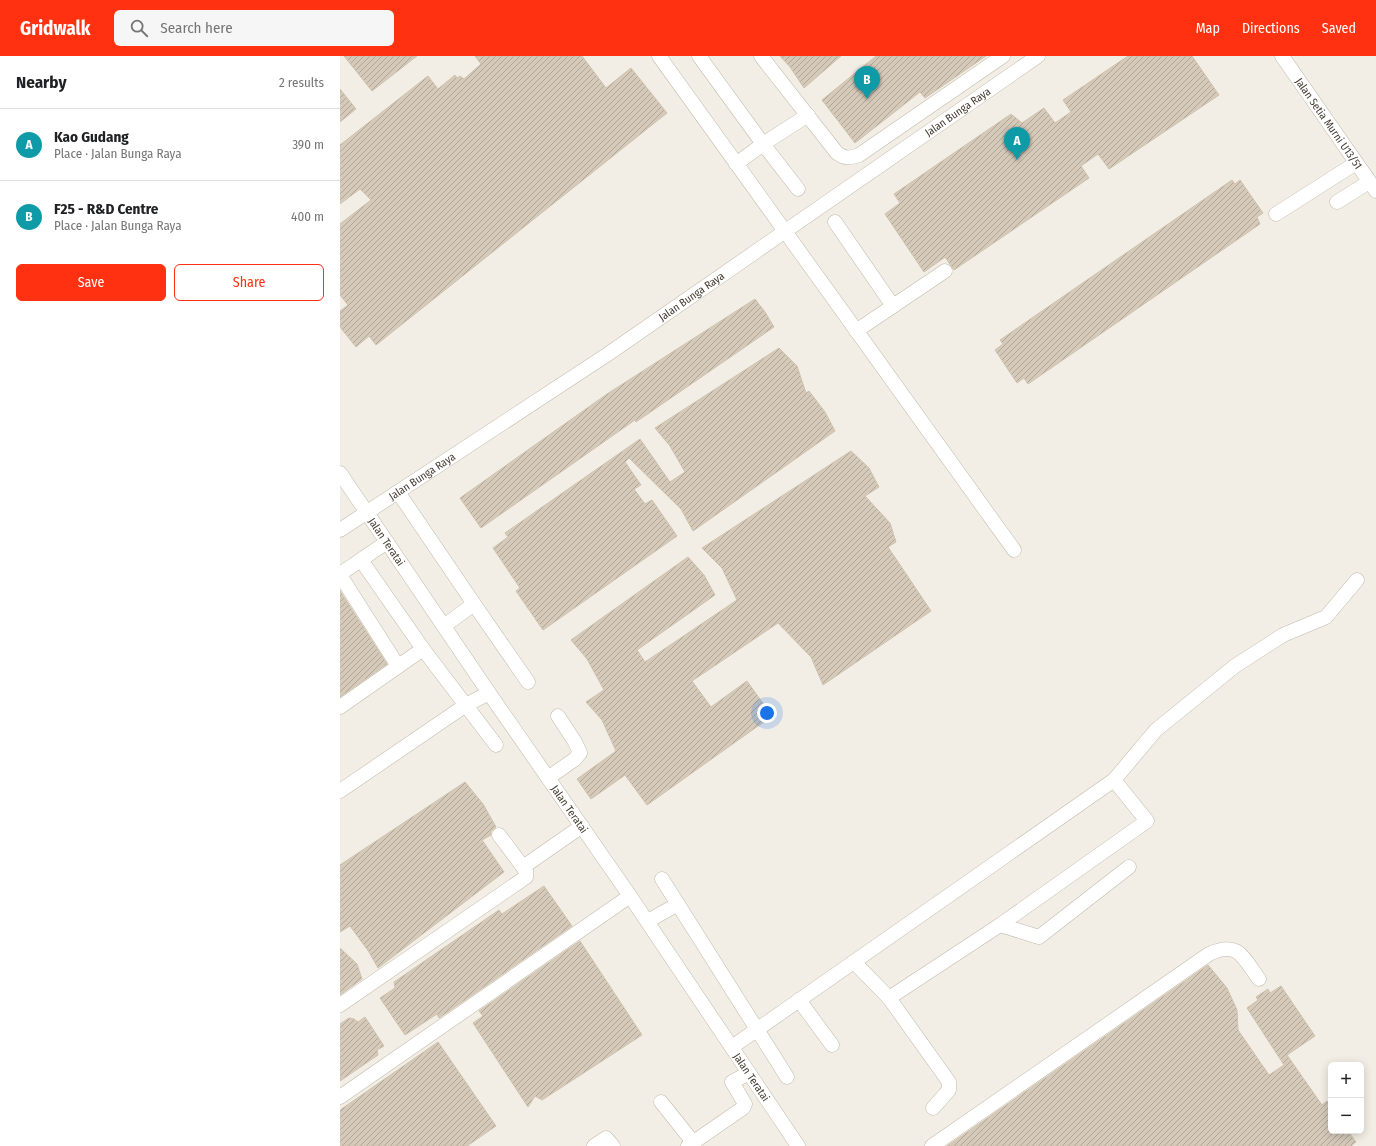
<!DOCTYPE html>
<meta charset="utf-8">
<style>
:root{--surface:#fff;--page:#f6f6f6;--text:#202124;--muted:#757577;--line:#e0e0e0;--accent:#ff3110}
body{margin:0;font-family:"Fira Sans Condensed",sans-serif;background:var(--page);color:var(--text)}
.controls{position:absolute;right:12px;bottom:12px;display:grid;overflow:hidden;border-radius:6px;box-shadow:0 2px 10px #0003}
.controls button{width:36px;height:36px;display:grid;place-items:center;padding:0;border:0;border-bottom:1px solid var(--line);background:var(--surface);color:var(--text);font:20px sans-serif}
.you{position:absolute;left:427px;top:657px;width:14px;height:14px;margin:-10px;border:3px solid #fff;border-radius:50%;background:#1a73e8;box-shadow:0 0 0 6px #1a73e833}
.badge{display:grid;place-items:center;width:26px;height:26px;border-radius:50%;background:var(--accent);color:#fff;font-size:13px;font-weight:700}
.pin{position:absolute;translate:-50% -33px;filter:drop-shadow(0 1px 2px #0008)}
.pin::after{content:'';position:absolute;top:21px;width:14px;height:12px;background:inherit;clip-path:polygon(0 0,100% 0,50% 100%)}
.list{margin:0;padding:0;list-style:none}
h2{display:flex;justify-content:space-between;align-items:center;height:52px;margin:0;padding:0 16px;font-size:17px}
h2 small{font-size:13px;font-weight:400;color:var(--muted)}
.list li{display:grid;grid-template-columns:26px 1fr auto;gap:12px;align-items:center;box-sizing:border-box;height:72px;padding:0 16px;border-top:1px solid var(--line)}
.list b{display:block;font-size:15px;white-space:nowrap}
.list p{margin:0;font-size:13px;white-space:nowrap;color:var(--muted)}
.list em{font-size:13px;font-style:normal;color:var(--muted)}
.actions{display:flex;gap:8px;padding:12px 16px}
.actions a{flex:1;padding:9px 0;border:1px solid var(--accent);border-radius:6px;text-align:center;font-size:14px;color:var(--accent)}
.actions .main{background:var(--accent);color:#fff}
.icon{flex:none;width:22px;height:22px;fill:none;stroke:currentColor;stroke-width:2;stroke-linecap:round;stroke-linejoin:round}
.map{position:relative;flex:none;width:1036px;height:1090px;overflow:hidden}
header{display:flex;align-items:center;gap:24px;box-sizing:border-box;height:56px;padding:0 20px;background:var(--accent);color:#fff}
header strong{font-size:19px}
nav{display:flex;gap:22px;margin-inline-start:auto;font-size:14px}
.search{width:280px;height:36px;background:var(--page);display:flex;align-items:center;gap:10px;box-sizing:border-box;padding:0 14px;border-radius:6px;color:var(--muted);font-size:15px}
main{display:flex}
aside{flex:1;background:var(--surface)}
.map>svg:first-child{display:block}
.building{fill:url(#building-hatch);stroke:#cfc2ad}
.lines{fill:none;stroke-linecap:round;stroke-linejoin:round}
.minor-casing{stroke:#c1b9aa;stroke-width:15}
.minor{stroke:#fff;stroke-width:14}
.labels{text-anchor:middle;stroke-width:3;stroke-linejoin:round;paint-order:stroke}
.street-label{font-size:11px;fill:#453e34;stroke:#fff}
</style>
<header>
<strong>Gridwalk</strong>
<div class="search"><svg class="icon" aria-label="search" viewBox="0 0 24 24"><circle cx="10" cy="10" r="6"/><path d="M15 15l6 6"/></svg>Search here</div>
<nav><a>Map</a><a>Directions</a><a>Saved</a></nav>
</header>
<main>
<aside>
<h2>Nearby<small>2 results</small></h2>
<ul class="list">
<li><span class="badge" style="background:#0f9aa8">A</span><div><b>Kao Gudang</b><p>Place · Jalan Bunga Raya</p></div><em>390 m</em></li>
<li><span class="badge" style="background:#0f9aa8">B</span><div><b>F25 - R&amp;D Centre</b><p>Place · Jalan Bunga Raya</p></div><em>400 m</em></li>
</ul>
<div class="actions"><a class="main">Save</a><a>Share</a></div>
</aside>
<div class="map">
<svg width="1036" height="1090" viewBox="0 0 1036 1090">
<defs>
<pattern id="building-hatch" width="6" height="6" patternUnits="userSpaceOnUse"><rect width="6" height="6" fill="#d5caba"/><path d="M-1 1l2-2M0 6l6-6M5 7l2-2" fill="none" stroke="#afa598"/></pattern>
</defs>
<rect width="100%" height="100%" fill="#f3eee5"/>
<path class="building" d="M4 0H77L32 35Z
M135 0H242L266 32 291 12 327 57 36 289 29 280 16 291 0 271V255L8 249 0 239V168L31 144 20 133 0 148V89L88 20 98 33 115 19 117 22 120 20 124 23 141 8Z
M440 0H501L464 32 450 11Z
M536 0H646L585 42 580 36 515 87 482 44Z
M788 0H852L879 39 769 113 758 98 741 110 749 122 614 214 605 201 584 216 545 158 560 147 554 138 671 58 682 67 704 52 715 67 731 56 723 44Z
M0 33 16 53 0 66Z
M892 124 895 128 900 124 923 157 917 161 920 168 688 328 684 322 677 327 655 294 663 288 660 284Z
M415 243 425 256 434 271 296 366 295 364 141 472 120 442 267 338Z
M439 292 457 310 466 337 469 335 485 356 495 375 353 475 341 453 289 402 285 406 301 429 294 433 305 448 312 444 337 480 203 574 176 535 180 532 153 492 168 481 165 477 300 383 330 426 345 416 330 390 315 372Z
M511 395 529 412 539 431 525 440 550 467 556 486 548 491 591 555 483 629 471 601 438 567 352 625 371 651 407 625 432 660 307 749 285 719 251 743 237 723 276 695 262 664 246 646 264 634 247 603 231 584 348 501 364 519 375 539 297 594 305 606 397 544 382 512 362 492Z
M0 535 47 608 0 641Z
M125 726 143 748 156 771 151 775V779L142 784 164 816 38 912 29 896 10 870 0 876V809Z
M204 830 232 870 99 962 97 958 65 979 40 942 55 932 54 926 159 854 162 858Z
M240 885 302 979 202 1044 195 1040 188 1051 133 967 143 960 139 955Z
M0 892 17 908 22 923 0 939Z
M868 909 887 932 897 954 898 974 929 1019 944 1009 907 952 918 944 916 941 928 933 930 937 941 930 975 980 947 999 982 1049 987 1045 991 1050V1075H1008L1016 1086 1011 1090H607Z
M25 961 44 990 37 994 38 999 0 1025V968L9 962 14 963 18 966Z
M98 986 156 1070 127 1090H0V1054Z"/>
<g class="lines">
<g class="minor-casing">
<g id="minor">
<path d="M319 0 674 494"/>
<path d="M359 0 423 88 396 108"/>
<path d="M421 0 497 97C505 103 510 102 519 99L663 0"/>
<path id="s1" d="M942 0 1036 135"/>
<path d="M458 133 423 88 468 59"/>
<path d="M997 146 1029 126"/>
<path d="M936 158 1016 107"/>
<path d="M495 166 553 250"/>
<path d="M516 275 605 215"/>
<path id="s2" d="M0 417 149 637 290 840 458 1090"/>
<path d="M58 436 134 548 104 570"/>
<path id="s3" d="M0 474 268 298 698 0"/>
<path d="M21 504 83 593 156 689"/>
<path d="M0 518 47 486"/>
<path d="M0 519 58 610"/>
<path d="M134 548 188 626"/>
<path d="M0 651 83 593"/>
<path d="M208 722 235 703 240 697 235 686 218 660"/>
<path d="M0 735 126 649 149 637"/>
<path d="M183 811 242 770"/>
<path d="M322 823 447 1021"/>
<path d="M308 865 338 848"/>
<path d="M660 869 807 765 774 724"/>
<path d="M514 906 549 942 660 869 699 881 789 811"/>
<path d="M549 942 609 1026V1034L593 1052"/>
<path d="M459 944 492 989"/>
<path d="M0 949 186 821V815L159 779"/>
<path d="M392 991 774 724 816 674 895 610 943 579 986 561 1017 524"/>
<path d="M0 1041 290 840"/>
<path d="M321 1046 353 1086"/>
<path d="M254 1090 266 1082 273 1090"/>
<path d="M348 1090 403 1052 405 1048 392 1026 409 1017"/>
<path d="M592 1090 869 898C899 884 903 902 919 923"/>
</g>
</g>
<use href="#minor" class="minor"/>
</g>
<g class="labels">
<g class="street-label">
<text dy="4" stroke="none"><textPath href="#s3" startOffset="746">Jalan Bunga Raya</textPath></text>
<text dy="4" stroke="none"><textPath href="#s1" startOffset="82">Jalan Setia Murni U13/51</textPath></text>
<text dy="4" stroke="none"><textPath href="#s3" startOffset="422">Jalan Bunga Raya</textPath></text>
<text dy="4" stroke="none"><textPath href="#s3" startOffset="98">Jalan Bunga Raya</textPath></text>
<text dy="4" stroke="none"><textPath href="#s2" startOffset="83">Jalan Teratai</textPath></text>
<text dy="4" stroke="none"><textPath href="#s2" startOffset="407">Jalan Teratai</textPath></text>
<text dy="4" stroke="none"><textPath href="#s2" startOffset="731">Jalan Teratai</textPath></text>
</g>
</g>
</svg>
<div class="controls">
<button>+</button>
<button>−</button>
</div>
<div class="you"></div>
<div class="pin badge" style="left:677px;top:104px;background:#0f9aa8">A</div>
<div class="pin badge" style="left:527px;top:43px;background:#0f9aa8">B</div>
</div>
</main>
